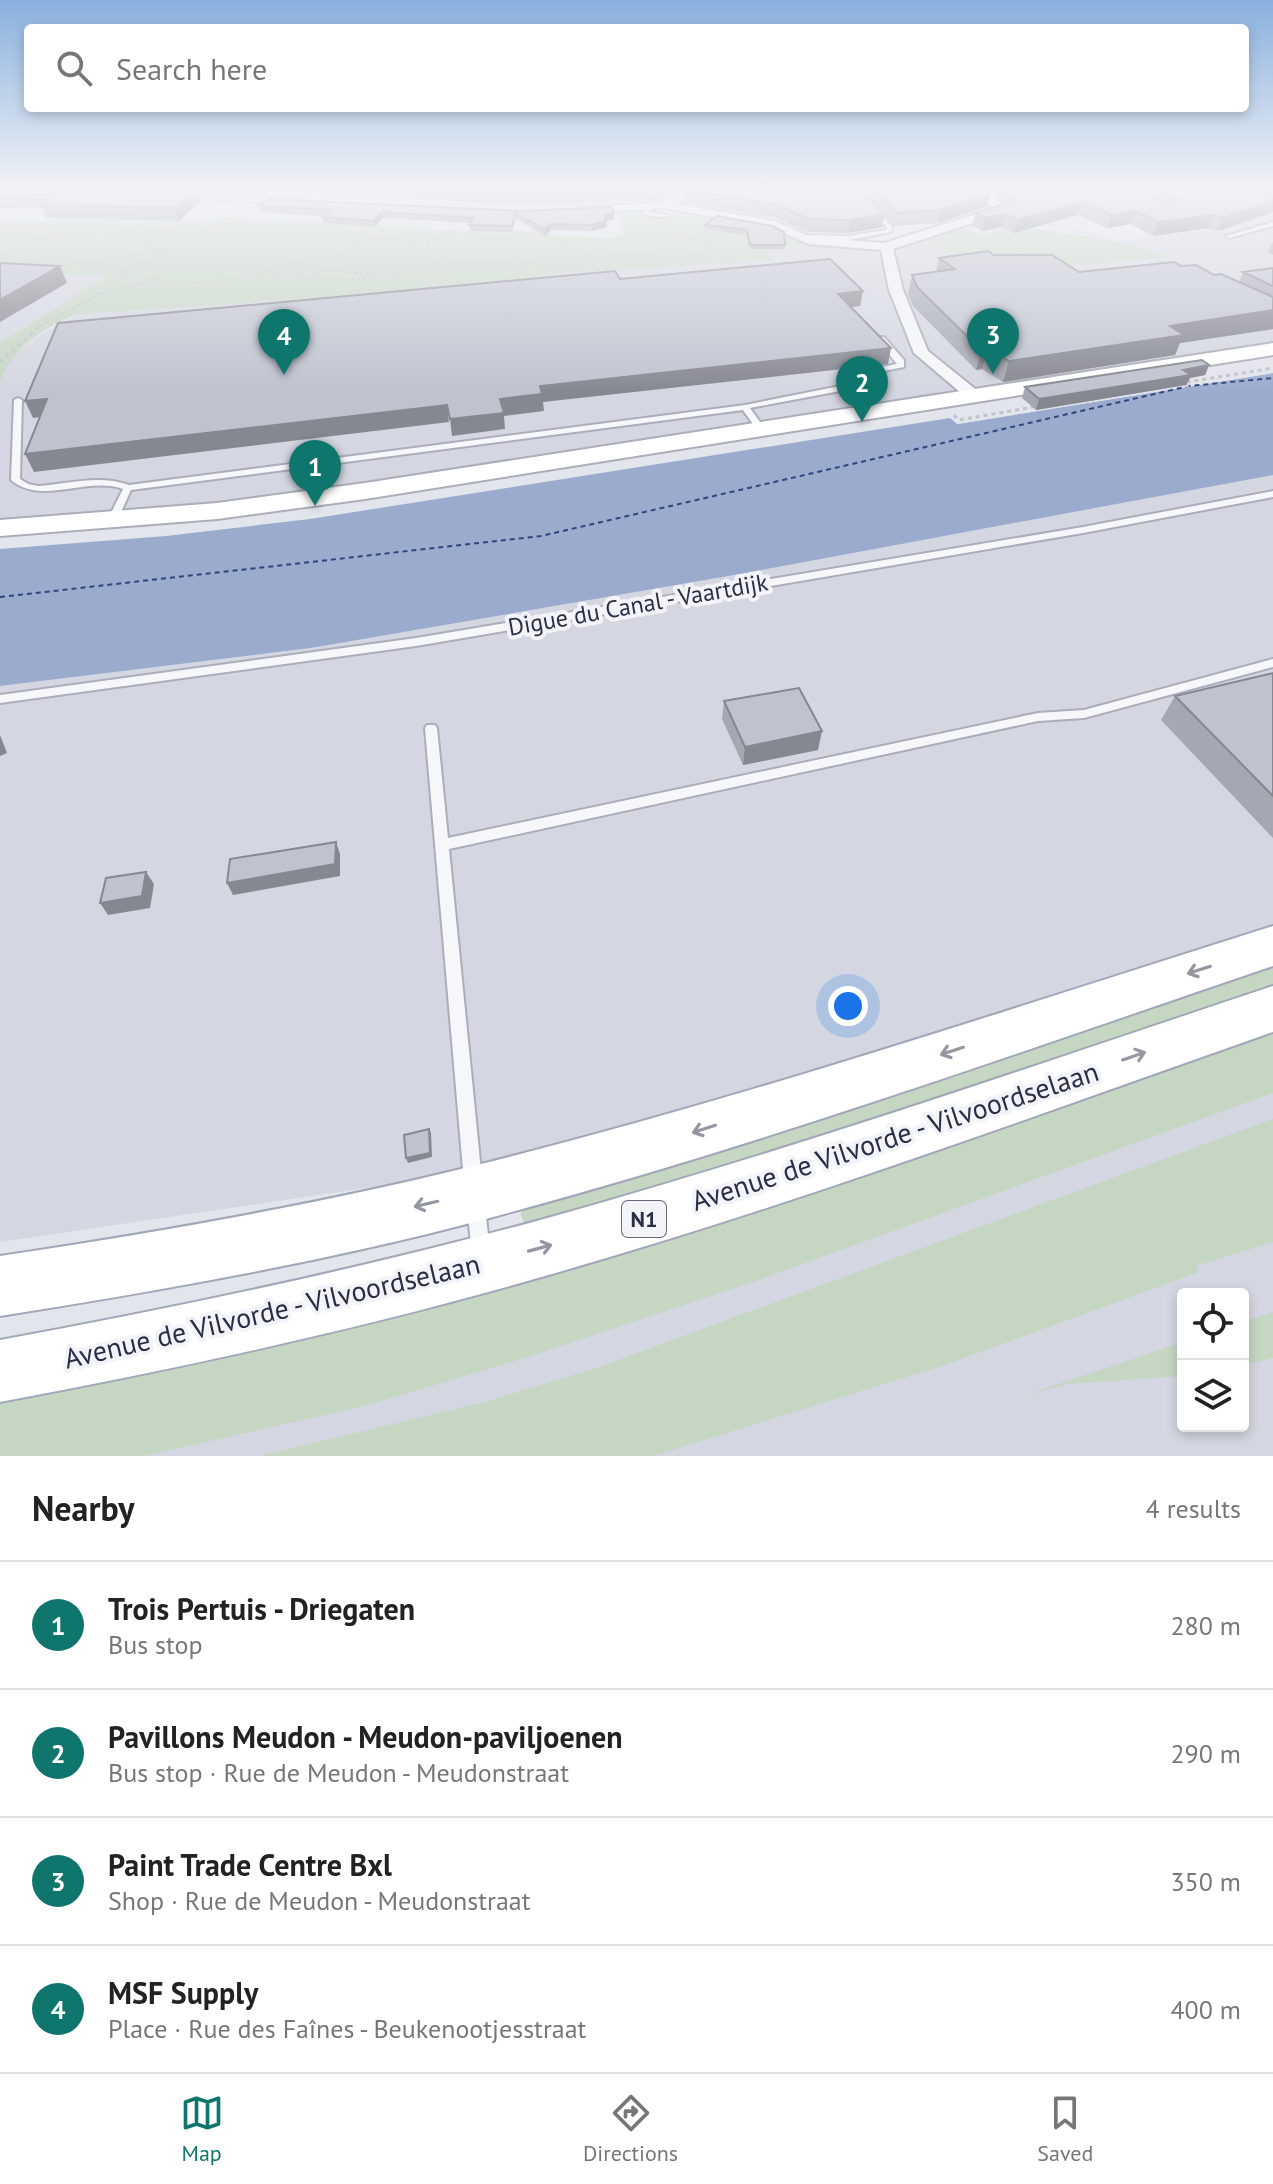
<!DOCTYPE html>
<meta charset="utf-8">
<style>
:root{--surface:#fff;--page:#f2f2f2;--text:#222;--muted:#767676;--line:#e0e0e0;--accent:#0f766e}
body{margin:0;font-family:"PT Sans",sans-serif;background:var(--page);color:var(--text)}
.controls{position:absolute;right:24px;bottom:24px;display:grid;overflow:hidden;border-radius:8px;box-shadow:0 4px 12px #0003}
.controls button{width:72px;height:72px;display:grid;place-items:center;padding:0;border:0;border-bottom:2px solid var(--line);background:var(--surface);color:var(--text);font:40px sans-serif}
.you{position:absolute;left:848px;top:1006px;width:28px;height:28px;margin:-20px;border:6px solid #fff;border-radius:50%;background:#1a73e8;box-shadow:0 0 0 12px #1a73e833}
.badge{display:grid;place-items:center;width:52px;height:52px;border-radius:50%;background:var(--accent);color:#fff;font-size:26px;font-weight:700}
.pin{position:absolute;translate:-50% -66px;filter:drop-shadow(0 2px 4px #0008)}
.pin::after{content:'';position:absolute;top:42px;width:28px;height:24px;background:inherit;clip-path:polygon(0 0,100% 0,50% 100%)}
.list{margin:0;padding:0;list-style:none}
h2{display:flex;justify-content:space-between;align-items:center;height:104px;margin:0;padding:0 32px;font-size:34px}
h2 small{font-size:26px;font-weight:400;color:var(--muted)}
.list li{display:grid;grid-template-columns:52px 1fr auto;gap:24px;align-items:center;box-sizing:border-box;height:128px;padding:0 32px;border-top:2px solid var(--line)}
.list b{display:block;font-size:30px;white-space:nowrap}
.list p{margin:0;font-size:26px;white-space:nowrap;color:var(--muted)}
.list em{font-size:26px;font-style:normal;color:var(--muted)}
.icon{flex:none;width:44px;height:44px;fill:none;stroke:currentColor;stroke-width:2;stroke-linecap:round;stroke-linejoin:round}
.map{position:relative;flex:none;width:1273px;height:1456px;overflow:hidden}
.search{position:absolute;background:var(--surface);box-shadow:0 4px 12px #0003;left:24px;right:24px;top:24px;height:88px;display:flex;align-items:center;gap:20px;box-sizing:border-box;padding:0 28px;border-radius:8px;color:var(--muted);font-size:30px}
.sheet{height:616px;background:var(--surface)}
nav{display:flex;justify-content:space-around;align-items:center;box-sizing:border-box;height:112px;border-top:2px solid var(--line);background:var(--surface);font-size:22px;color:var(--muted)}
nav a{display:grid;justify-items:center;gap:4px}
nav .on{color:var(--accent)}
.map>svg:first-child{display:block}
.built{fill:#d4d7e1;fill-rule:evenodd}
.green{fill:#c5d6c3}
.water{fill:#9babce}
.pier{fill:#e3e5ec}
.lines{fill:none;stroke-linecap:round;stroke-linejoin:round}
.ferry{stroke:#2f457d;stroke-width:2;stroke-dasharray:5 4;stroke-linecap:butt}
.service-casing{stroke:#abaeba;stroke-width:4}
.minor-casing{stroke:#abaeba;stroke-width:4}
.secondary-casing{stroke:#abaeba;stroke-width:4}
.primary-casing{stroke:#a1a6b9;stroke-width:4}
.path-far1{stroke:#c1c3cb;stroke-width:2;stroke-dasharray:3 3;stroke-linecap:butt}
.path{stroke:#c1c3cb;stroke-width:3;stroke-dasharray:4 4;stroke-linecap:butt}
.service{fill:#f6f7fa;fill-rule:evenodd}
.minor{fill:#f6f7fa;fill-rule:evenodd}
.secondary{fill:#fff;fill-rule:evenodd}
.primary{fill:#fff;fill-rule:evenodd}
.wall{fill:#a4a8b2;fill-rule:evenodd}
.shaded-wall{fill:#868891}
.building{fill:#bfc3cf;stroke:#868891;stroke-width:2}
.oneway{stroke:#9496a2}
.labels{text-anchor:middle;stroke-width:8;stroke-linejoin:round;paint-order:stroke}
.shield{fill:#f3f4f9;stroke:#66697c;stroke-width:2}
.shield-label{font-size:22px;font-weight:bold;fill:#292e46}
.street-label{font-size:24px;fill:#292e46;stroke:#f3f4f9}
.near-street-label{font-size:28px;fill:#292e46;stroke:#f3f4f9}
</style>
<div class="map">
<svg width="1273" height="1456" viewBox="0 0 1273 1456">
<rect width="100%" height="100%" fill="#e3e5ec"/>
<path class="built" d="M1273 189V346L231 504 0 525V382L4 370 16 354 44 332 80 314 469 288 520 282 560 273 773 260 767 252 786 246 879 251 922 240 984 267 1005 272 1167 258 1118 241 1175 234 1216 219Z
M0 274H111L0 343Z
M1273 475V926L919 1047 440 1177 0 1242V686L311 648 740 574Z
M1273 1032V1456H0L768 1207ZM1183 1294H1243V1426H1183Z"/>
<path class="green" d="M643 210 767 226 800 238 875 248 879 251 787 246 785 252H768L775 260 560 273 520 282 469 288 80 314C48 323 10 351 0 382V343L109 275 0 274V222L93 220 198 222 228 218 457 231 540 230 556 236 613 238 623 235V229L616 212Z
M1016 226 1118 241 1170 257 1005 272 984 267 923 240 958 227 981 234Z
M1273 959V995L832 1144 525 1226 521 1215 523 1205Z
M1273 1032V1093L750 1283 528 1357 365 1406 144 1456H0V1394L679 1236Z
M1273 1119V1242L1196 1266 1199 1272 942 1366 653 1456H259L485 1402 599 1367Z
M1273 1312V1358L1243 1365V1322Z
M1183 1342V1376L1068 1384 1023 1396Z"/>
<path class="water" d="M1273 373V475L740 574 311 648 0 686V549L166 536 310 519 950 418 958 424Z"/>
<path class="pier" d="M1273 369V373L957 424 948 415H953L959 420Z"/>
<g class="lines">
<path class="ferry" d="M0 597 541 536 1189 386 1273 378"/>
<g class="service-casing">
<path id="service" d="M647 205 650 207 649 212 667 215 664 217 644 215V207Z
M871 208 892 226 891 232 848 240 800 239 797 237 800 235 848 236 886 230 887 227 869 211Z
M1273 222V226L1229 238 1226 236Z
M878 337H884L904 360V367L858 376 860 383 856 388 750 408 765 429 761 432 758 431 743 410 131 490 117 521 112 524 107 521 123 489C87 476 42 506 11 480L14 400 18 398 22 400 20 479 28 484 38 486C68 484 99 474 129 485L745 405 850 384 851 373 897 364 878 341Z
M1273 491V497L1083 533 416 646 0 703V695L416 638 1083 527Z
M1273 659V667L1084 718 1038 721 449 849 482 1181 479 1187 473 1190 467 1187 464 1181 425 728 427 725H435L437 728 448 838 1038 713 1084 710Z
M476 1198 482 1201 485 1207 490 1253 487 1259 481 1262 475 1259 472 1253 467 1207 470 1201Z"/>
</g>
<g class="minor-casing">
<path id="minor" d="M692 189H707L676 204 775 221 811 237 884 243 992 209 979 189H990L1005 211 1003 213 893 249 903 290 928 351 979 392V398H967L914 353 889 290 881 250 809 244 772 228 664 208 582 213 576 210 582 207 658 203Z
M166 192 301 198 307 201 301 204 162 197V193Z"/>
</g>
<g class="secondary-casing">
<path id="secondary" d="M1273 343V355L365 499 217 519 0 536V520L217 503 365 483Z"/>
</g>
<g class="primary-casing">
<path id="primary" d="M1273 926V966C1011 1055 750 1149 482 1220 324 1262 162 1290 0 1316V1256C161 1232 322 1204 481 1164 748 1097 1010 1009 1273 926Z
M1273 986V1032C1034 1116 796 1204 552 1274 371 1327 186 1367 0 1402V1340C185 1306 370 1267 551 1217 795 1149 1033 1066 1273 986Z"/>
</g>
<path class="path-far1" d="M459 218 452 232 507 242 511 244 508 252C531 269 564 270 591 263 601 260 610 255 620 254 652 252 681 265 711 249V244L669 233 664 224
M1043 223 1097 236 1168 263
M708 225 706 230 716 231 717 228
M0 227 44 230 60 236
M189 227 207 230 211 236C193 253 165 256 144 244L157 232Z
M207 230 221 225 222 220 216 217 226 211
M502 239 541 235 543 242 569 247 597 260
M305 245 360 244
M387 245 391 242 408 244
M681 247 679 251 683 255
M0 257 29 240 134 230 158 232
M147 261 141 271 143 276C196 292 250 276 302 260L297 254 304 241C282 220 250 222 221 225
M301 262 344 255 364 241 380 238 403 240 425 249
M301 263 320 269 375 275
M433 263 422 254 431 240 451 232
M57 266 113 260 157 250
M424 273 444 275
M261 274 356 280 384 275H419L433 263 443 261 529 263
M101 294 150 281
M35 329 97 295 124 270 170 251"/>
<path class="path" d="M0 362 39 327
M1185 386H1189L1187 382 1273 368
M954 415 959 420 1033 407"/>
<use href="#service" class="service"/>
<use href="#minor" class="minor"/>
<use href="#secondary" class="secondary"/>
<use href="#primary" class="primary"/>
</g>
<path class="wall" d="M0 189H228L226 190H198L201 201 179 221 46 218 41 207 0 209Z
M255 189H682L654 200 523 205Z
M685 189H987L990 194 987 207 938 223 895 226 884 216 882 227 848 233 807 232 776 218 684 202ZM859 190H870L869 199Z
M992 189H1273V212L1218 231 1209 228 1153 236 1131 224 1107 228 1078 215 1014 233 1002 227 982 231 972 226 975 213 1003 204Z
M259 206 614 213V219L606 220 607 227 592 231 551 230 545 236 516 219 512 232 470 231V223L383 218 375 227 323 223 322 217 324 216 261 212Z
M717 216 785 245 784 249H750L746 235 705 229V225Z
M1273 242V255L1268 253Z
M993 255 1079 272 1181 266 1239 282 1243 272 1273 268V329L1180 343 1175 355 1003 382 982 369 976 370 913 306 908 294 912 275 936 272 939 258Z
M1209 365 1205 375 1190 378 1186 385 1036 410 1022 398 1025 387Z
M1273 673V838L1161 720 1175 696Z
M724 701 818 750 743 765 722 719Z"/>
<path class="shaded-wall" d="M196 189H197L201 201 179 221 174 208Z
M655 189H682L654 200Z
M990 194 987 207 938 223 940 210Z
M1273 201V212L1218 231 1224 218Z
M1082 202 1078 215 1014 233 1018 220Z
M1136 211 1131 224 1107 228 1112 215Z
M382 212 383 218 375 227 374 221Z
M614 213V219L604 221V215Z
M885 214 882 227 848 233 850 220Z
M1005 214 1002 227 982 231 985 218Z
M1214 215 1209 228 1153 236 1158 222Z
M606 221 607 227 592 231V225Z
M551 224V230L545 236V230Z
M60 266 67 283 0 322V300Z
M863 291 860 306 836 309 838 294Z
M1273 310V329L1180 343 1175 355 1003 382 1009 361 1170 326Z
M891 348 888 364 543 402 544 411 504 416 505 429 452 436 450 419 500 399 540 386Z
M988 348 982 369 976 370 981 350Z
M1209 365 1205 375 1190 378 1186 385 1036 410 1039 399Z
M47 399 54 415 33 418 25 401Z
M447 405 449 422 34 472 25 454Z
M822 731 818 750 743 765 745 747Z
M0 735 7 753 0 756Z
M336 842 340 854V876L233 895 227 883Z
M146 872 154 884 150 908 108 915 100 903Z
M429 1129 431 1133 432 1157 408 1163 406 1158Z"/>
<path class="building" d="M0 189H196L174 208 41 205 53 194 0 196Z
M471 189H602L522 192Z
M686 189H858L885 214 850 220 809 219 777 205Z
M872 189H987L990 194 940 210 897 213Z
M1005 189H1134L1169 204 1178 199 1153 189H1250L1273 196V201L1224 218 1214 215 1158 222 1136 211 1112 215 1082 202 1018 220 1005 214 985 218 975 213 1007 203 1011 198Z
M269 199 522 211 612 207 614 213 604 215 606 221 592 225 551 224 545 230 515 213 512 226 469 225 473 218 382 212 374 221 322 217 330 210 259 206Z
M717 216 772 226 784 232 785 245H750L747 230 705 225Z
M988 251 993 255H1052L1079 272 1174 262 1181 266 1196 265 1214 275 1221 274 1273 297V310L1170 326 1184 335 1009 361 988 348 981 350 917 287 912 275 955 269 939 258Z
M830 259 863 291 838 294 891 348 540 386 542 394 500 399 504 413 450 419 447 405 25 454 47 399 25 401 58 323 615 271 620 279Z
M0 263 60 266 0 300Z
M1273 268V286L1243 272Z
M1202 360 1209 365 1183 370 1191 375 1039 399 1025 387Z
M1273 673V796L1175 696Z
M799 688 822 731 745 747 724 701Z
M336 842 335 864 227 883 230 859Z
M146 872 142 896 100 903 106 878Z
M429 1129 430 1153 406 1158 404 1135Z"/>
<defs><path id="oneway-shaft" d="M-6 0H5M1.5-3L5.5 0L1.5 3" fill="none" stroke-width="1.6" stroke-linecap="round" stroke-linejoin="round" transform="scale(2)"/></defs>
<g class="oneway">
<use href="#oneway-shaft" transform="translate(1199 970) rotate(162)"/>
<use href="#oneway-shaft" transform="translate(952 1051) rotate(162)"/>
<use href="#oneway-shaft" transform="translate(1134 1056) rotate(-19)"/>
<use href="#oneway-shaft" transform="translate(704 1129) rotate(162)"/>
<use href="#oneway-shaft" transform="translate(426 1204) rotate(167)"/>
<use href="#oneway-shaft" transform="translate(540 1248) rotate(-15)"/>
</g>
<linearGradient id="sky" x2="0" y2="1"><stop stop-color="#89b0de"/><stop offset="0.48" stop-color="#f2f3f6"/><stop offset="1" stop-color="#f2f3f6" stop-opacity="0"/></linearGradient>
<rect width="1273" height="393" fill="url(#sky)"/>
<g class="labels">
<rect class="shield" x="622" y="1201" width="44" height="36" rx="6"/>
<g class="shield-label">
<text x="644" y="1227">N1</text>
</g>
<g class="street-label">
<text transform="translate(638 605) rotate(-10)" y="8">Digue du Canal - Vaartdijk</text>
</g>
<g class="near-street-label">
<text transform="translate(895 1136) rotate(-18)" y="10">Avenue de Vilvorde - Vilvoordselaan</text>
<text transform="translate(272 1311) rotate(-13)" y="10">Avenue de Vilvorde - Vilvoordselaan</text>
</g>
</g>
</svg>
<div class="controls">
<button><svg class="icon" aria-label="locate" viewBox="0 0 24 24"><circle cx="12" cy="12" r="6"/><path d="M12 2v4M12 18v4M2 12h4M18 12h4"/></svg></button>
<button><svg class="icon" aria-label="layers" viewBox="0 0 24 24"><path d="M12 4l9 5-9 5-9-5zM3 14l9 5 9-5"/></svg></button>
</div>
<div class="you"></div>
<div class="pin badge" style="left:315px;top:506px">1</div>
<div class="pin badge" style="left:862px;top:422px">2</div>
<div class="pin badge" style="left:993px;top:374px">3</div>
<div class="pin badge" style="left:284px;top:375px">4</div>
<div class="search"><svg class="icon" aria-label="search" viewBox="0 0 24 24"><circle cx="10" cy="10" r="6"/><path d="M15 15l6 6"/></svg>Search here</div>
</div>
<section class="sheet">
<h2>Nearby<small>4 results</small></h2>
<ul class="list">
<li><span class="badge">1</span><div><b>Trois Pertuis - Driegaten</b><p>Bus stop</p></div><em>280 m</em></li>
<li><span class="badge">2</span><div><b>Pavillons Meudon - Meudon-paviljoenen</b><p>Bus stop · Rue de Meudon - Meudonstraat</p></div><em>290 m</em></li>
<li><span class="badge">3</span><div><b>Paint Trade Centre Bxl</b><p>Shop · Rue de Meudon - Meudonstraat</p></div><em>350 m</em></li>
<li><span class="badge">4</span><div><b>MSF Supply</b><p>Place · Rue des Faînes - Beukenootjesstraat</p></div><em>400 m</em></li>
</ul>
</section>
<nav>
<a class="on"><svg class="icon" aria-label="map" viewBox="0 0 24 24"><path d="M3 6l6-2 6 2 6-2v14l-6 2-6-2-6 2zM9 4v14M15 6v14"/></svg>Map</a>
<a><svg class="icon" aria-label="directions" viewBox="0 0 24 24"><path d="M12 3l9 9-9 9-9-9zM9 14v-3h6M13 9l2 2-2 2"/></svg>Directions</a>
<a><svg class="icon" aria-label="saved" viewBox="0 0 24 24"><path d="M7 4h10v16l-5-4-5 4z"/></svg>Saved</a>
</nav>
